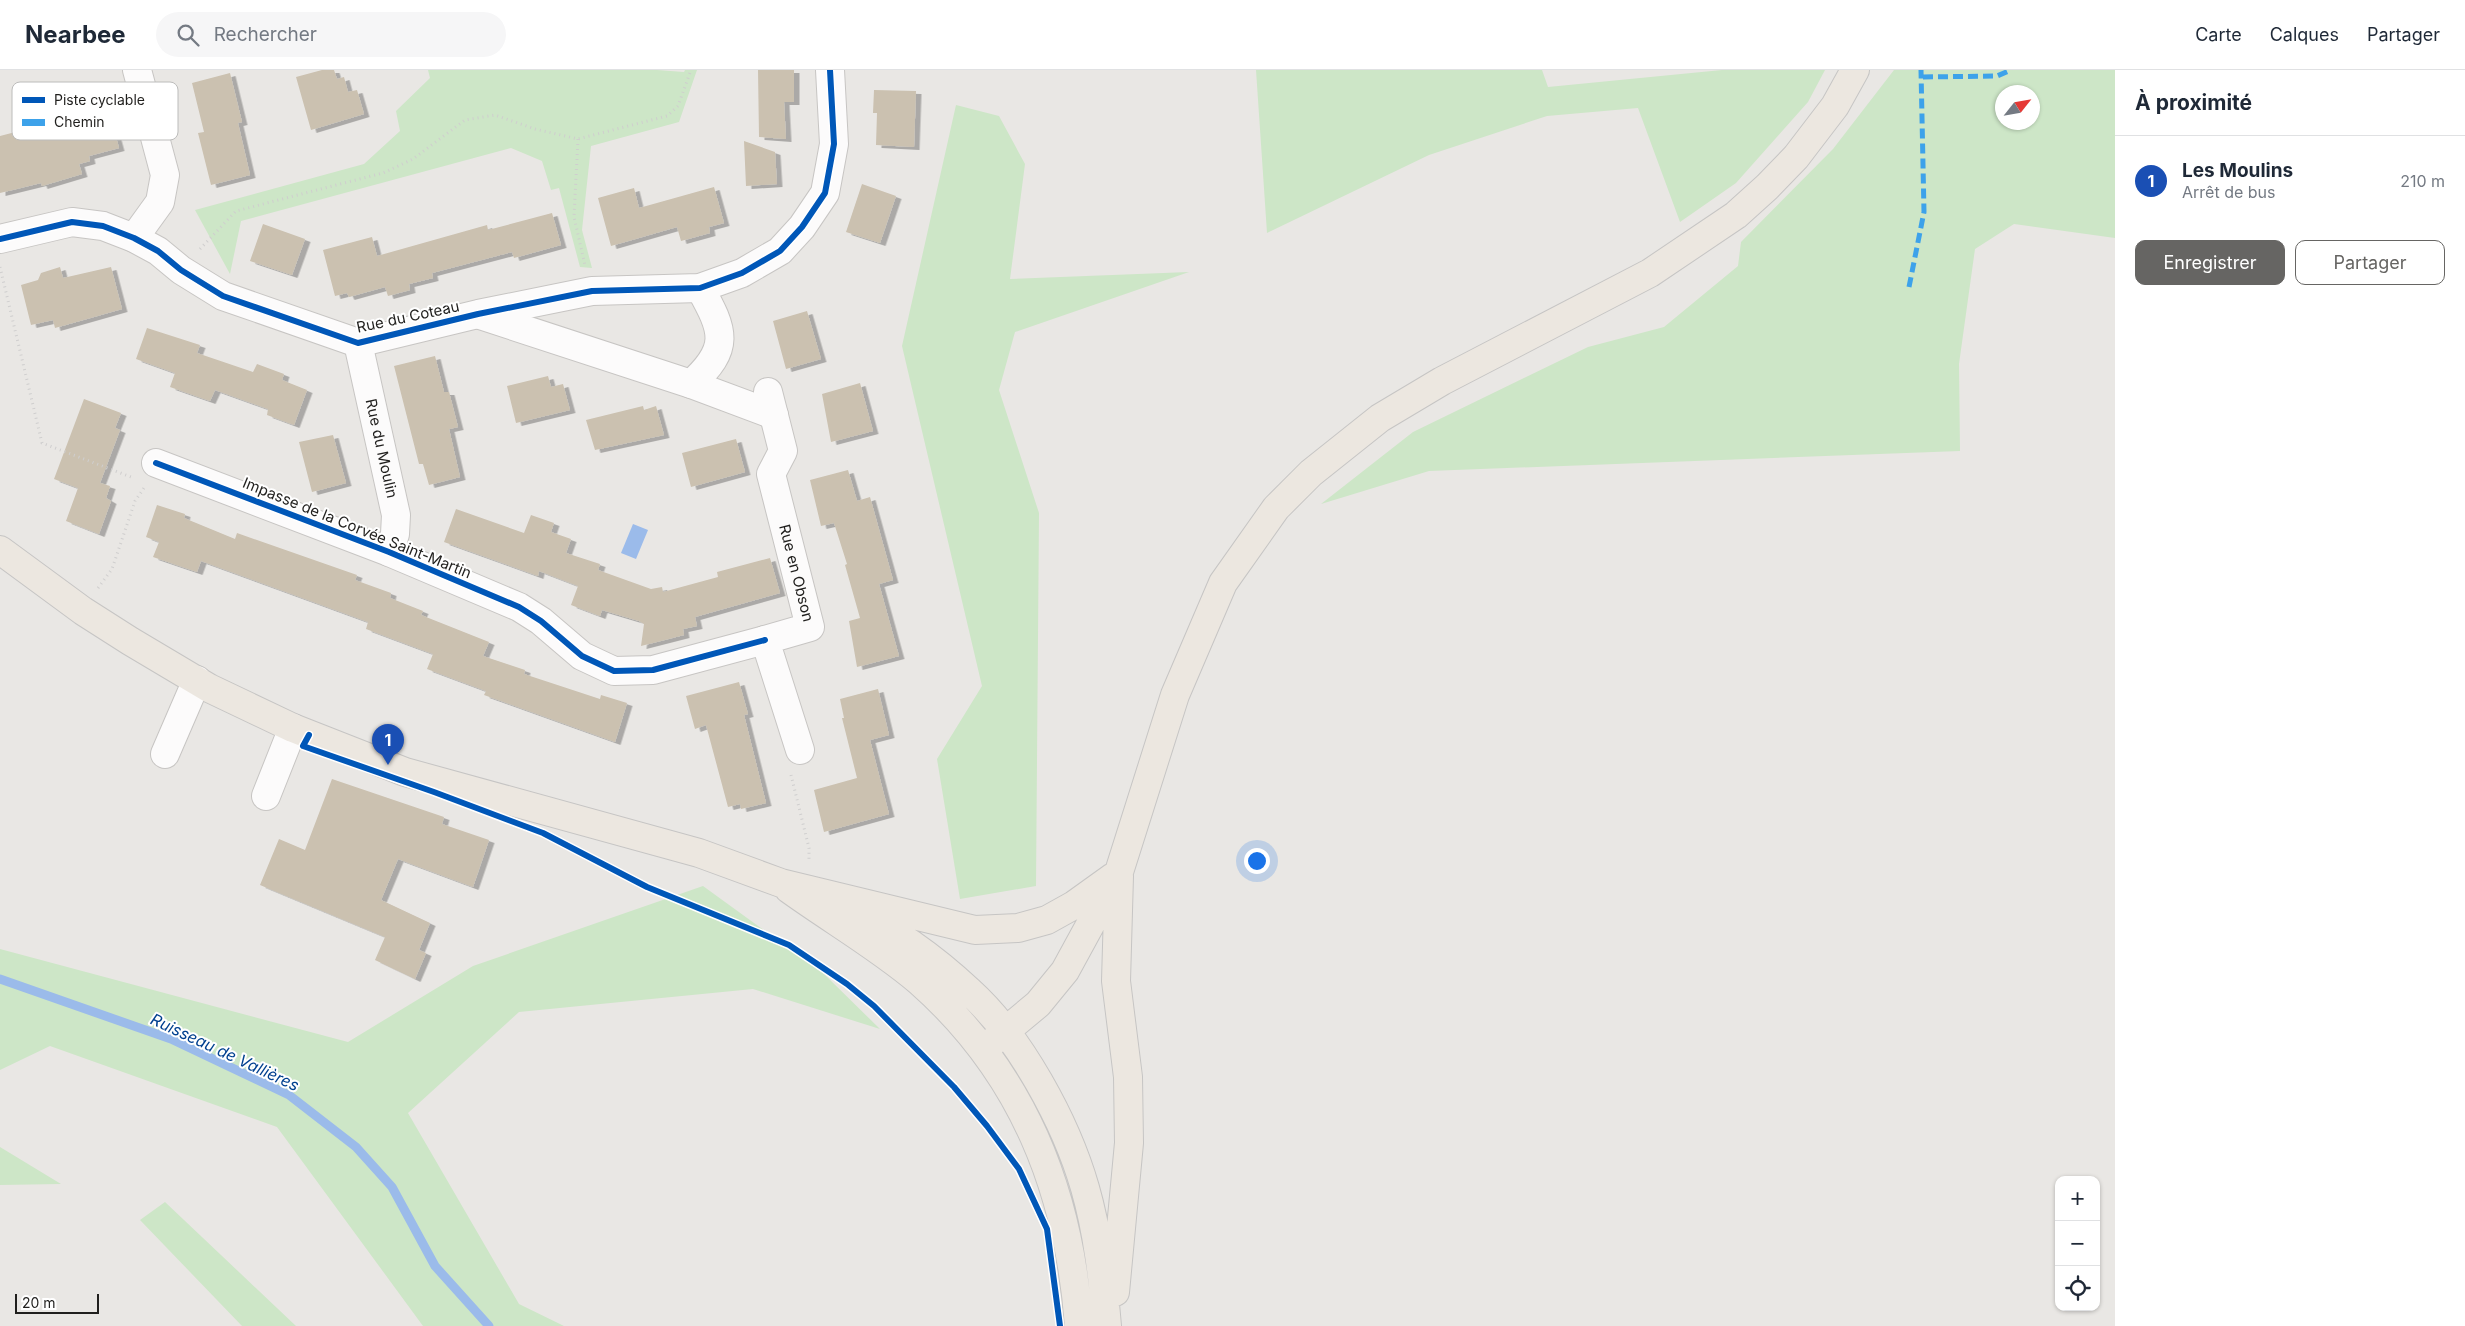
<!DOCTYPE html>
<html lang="fr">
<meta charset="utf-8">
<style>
:root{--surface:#fff;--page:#f6f6f7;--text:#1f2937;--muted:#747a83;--line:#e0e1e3;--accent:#666563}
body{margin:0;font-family:Inter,sans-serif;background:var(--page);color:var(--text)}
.controls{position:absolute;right:15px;bottom:15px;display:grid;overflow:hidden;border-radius:10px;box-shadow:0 1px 4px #0004}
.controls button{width:45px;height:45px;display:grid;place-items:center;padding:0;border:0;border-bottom:1px solid var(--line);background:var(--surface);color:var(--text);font:25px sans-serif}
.compass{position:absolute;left:1995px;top:15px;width:45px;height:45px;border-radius:50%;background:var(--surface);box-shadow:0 1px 4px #0004;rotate:59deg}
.scale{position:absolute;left:15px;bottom:12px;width:84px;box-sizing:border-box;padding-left:5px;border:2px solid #201f1d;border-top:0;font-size:14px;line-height:18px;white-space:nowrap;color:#201f1d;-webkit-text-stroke:4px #fff;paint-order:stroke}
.you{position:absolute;left:1256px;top:790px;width:18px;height:18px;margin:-12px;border:4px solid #fff;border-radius:50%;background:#1a73e8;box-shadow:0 0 0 8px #1a73e833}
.badge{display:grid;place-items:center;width:32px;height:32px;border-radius:50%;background:var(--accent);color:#fff;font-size:16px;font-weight:700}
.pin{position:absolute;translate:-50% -41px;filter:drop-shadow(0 1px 2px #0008)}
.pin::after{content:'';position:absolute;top:26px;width:18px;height:15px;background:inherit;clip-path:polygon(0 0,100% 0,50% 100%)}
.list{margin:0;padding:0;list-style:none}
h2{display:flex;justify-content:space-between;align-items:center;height:65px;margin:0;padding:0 20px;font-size:21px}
h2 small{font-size:16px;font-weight:400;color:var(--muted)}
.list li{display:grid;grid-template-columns:32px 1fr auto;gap:15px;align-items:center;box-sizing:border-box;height:90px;padding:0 20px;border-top:1px solid var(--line)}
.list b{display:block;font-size:19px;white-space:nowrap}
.list p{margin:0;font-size:16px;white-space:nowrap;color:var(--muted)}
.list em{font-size:16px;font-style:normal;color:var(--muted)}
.actions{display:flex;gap:10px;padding:15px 20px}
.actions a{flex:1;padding:11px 0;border:1px solid var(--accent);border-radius:10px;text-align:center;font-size:18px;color:var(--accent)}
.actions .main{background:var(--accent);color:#fff}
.icon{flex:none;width:28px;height:28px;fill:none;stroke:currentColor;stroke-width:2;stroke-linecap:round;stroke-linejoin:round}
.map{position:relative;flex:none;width:2115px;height:1256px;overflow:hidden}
header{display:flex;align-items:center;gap:30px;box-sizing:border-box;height:70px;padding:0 25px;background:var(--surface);border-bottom:1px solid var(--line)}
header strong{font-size:24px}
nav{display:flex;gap:28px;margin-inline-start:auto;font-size:18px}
.search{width:350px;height:45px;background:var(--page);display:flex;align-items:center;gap:12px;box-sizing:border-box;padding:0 18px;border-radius:28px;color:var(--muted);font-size:19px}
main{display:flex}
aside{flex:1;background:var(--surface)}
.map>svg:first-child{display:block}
.green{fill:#cde6c7;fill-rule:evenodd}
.water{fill:#9bbbea}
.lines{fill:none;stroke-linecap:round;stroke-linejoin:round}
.stream{stroke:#9bbbea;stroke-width:9}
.building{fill:#cbc1b0;filter:url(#shadow)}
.minor-casing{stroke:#c7c5c3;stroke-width:30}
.major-casing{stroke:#c6c5c4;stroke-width:30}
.path{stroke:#cfcece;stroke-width:3;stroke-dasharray:1 4;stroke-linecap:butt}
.minor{stroke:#fcfbfb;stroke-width:28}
.major{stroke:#ece7e0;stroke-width:28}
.quiet{stroke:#3da2ea;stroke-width:5;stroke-dasharray:10 5;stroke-linecap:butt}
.cycleway-casing{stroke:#fff;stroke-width:9}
.cycleway{stroke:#0057b8;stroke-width:6}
.labels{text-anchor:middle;stroke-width:4;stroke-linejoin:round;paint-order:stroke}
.street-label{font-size:15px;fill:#201f1d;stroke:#fff}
.water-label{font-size:16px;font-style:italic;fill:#00408f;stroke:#fff}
.key{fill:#fff;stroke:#bcbcbb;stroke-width:1}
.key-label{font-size:14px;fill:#201f1d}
</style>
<header>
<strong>Nearbee</strong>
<div class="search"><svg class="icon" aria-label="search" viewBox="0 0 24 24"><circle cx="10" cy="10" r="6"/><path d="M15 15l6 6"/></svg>Rechercher</div>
<nav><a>Carte</a><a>Calques</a><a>Partager</a></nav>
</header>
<main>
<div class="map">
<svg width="2115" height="1256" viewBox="0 0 2115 1256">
<defs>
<filter id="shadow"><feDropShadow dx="5.5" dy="3" stdDeviation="0" flood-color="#0004"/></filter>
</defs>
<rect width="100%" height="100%" fill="#e9e7e4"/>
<path class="green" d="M428 0H657L684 2 685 0H697L679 52 591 76 582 160 592 198 580 197 559 118 551 120 542 91 511 78 241 151 230 204 195 140 364 94 400 61 396 41 430 8Z
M1256 0H1542L1548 17 1722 0H1825L1808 32 1736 113 1680 152 1638 38 1547 46 1429 85 1267 163Z
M1894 0H2115V168L2014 154 1975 179 1959 294 1960 381 1429 401 1321 434 1413 362 1588 277 1664 257 1738 196 1741 172 1833 79ZM2002 22H2032V52H2002Z
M956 35 999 46 1025 94 1010 209 1189 202 1015 262 999 320 1039 443 1036 816 960 829 937 689 982 616 902 276Z
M703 816 824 904 880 959 753 919 519 942 408 1043 519 1234 564 1256H423L277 1057 50 976 0 1000V879L348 972 473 896Z
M0 1077 61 1114 0 1115Z
M165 1132 296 1256H242L140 1150Z"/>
<path class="water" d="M633 454 648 460 636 489 621 483Z"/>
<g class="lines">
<path class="stream" d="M0 909 171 969 289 1025 356 1077 392 1117 435 1196 489 1256"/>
</g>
<path class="building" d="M322 0H334L337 9 344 7 348 22 357 20 364 44 311 60 296 7Z
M758 0H794V32H784L786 69 759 67Z
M230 3 242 52 238 53 250 105 211 115 198 63 204 62 192 13Z
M874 20 916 21 914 77 876 75 877 43H873Z
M108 38 119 78 89 86 90 91 79 94 82 104 42 116 41 113 0 123V66Z
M744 71 775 82 777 114 746 116Z
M862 114 896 126 880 173 846 162Z
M714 117 724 153 709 157 710 163 681 171 677 157 611 176 598 128 634 118 639 138Z
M552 143 561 175 514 188 512 182 432 203 433 208 409 214 410 220 388 226 385 217 349 227 347 223 335 226 323 180 372 167 377 186 487 155 488 160Z
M263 154 305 169 292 205 250 191Z
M60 197 63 208 111 197 122 239 55 258 53 250 31 255 21 215 38 210 41 203Z
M807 241 821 289 786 299 773 251Z
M147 258 200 275 197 283 253 302 257 294 284 304 282 310 307 320 294 355 267 345 268 339 215 320 210 331 170 317 175 303 136 289Z
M435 286 444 322H449L458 357 449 359 460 407 429 415 423 394H419L394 296Z
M548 306 551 317 563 314 570 340 516 353 507 316Z
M860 313 873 361 831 372 822 324Z
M84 329 121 343 115 358 120 360 100 413 110 416 106 428 111 431 99 464 66 451 78 418 54 409Z
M643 336 644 340 656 336 664 365 595 380 586 350Z
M333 365 346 413 312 422 299 372Z
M736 369 745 402 691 417 682 383Z
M848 400 857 431 870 427 893 510 879 514 899 586 857 597 849 551 860 548 845 495 847 494 834 453 821 456 810 410Z
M157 435 185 444 184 448 235 469 237 463 357 505 355 510 391 523 390 528 423 541 421 545 489 572 483 586 525 600 524 604 600 629 601 625 627 633 615 672 484 625 486 621 427 599 433 584 366 559 368 552 201 491 197 502 153 487 159 472 146 467Z
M456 439 524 463 531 445 554 453 551 462 571 469 566 483 600 494 598 500 651 519 662 517 663 522 718 507 717 502 770 488 780 523 695 547 697 556 683 559 684 565 641 576 644 554 639 551 602 540 600 546 571 535 578 516 539 501 538 506 444 472Z
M739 612 748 644 744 645 766 733 741 739 740 734 728 737 706 655 695 659 686 626Z
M878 619 889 665 870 670 889 744 824 762 814 720 857 708 842 648H844L840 629Z
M332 709 444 747 442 754 489 770 473 817 398 789 381 830 430 853 419 880 426 883 415 909 375 890 385 867 260 815 279 769 305 780Z"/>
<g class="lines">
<g class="minor-casing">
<g id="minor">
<path d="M134 168 160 132 165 105 137 0"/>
<path d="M0 169 72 152 103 156 134 168 158 181 181 200 223 226 358 273 478 244 592 221 700 218 742 203 780 181 802 157 825 123 834 74 830 0"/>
<path d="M480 245 691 314 774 345"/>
<path id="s1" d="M358 273 396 445 395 464 389 482"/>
<path d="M691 314C731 278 724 261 700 218"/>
<path id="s2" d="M768 322 783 381 771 404 810 557 765 570 800 680"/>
<path d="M156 393 389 482 519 537 541 551 582 586 614 601 653 600 765 570"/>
<path d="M165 684 197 610"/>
<path d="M266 726 293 658"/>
</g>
</g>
<g class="major-casing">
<path id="major" d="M0 480 83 541 130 571 209 618 293 658 405 702 699 783 781 813 975 860 1018 858 1047 850 1074 835 1113 807
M789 819C832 850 879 877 919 911 1023 1003 1069 1120 1079 1256
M848 837C891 858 934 888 969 921 1020 967 1066 1052 1085 1118 1098 1163 1103 1210 1107 1256
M984 979 1038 934 1065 901 1119 802 1175 625 1223 513 1276 438 1311 403 1380 348 1442 311 1650 203 1736 145 1767 117 1796 87 1835 36 1855 0
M1115 1222 1129 1073 1128 1007 1116 911 1119 806"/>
</g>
<path class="path" d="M578 69 574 147 585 195
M200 179 236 141 383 103 413 89 465 50 495 45 535 59 578 69 667 46 678 36 691 0
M0 197 42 373 131 407
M98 518 112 499 135 431 144 418
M791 705 809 778V792"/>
<use href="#minor" class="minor"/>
<use href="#major" class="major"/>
<path class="quiet" d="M1923 7 1997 6 2011 0
M1909 217 1924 142 1921 0"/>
<g class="cycleway-casing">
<path id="cycleway" d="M0 169 72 152 103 156 134 168 158 181 181 200 223 226 358 273 478 244 592 221 700 218 742 203 780 181 802 157 825 123 834 74 830 0
M156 393 389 482 519 537 541 551 582 586 614 601 653 600 765 570
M309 665 303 676 434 722 543 763 647 817 789 875 847 914 874 936 954 1017 987 1056 1019 1099 1047 1159 1060 1256"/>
</g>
<use href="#cycleway" class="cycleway"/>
</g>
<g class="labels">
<g class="street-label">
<text transform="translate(408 247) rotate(-12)" y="5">Rue du Coteau</text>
<text dy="5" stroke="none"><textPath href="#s1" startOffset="108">Rue du Moulin</textPath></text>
<text transform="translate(357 458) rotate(22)" y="5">Impasse de la Corvée Saint-Martin</text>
<text dy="5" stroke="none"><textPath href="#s2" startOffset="189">Rue en Obson</textPath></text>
</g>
<g class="water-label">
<text transform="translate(225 982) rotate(25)" y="6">Ruisseau de Vallières</text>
</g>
</g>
<rect x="12" y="12" width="166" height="58" rx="8" class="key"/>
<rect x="22" y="27" width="23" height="6" fill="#0057b8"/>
<rect x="22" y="49" width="23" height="7" fill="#3da2ea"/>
<g class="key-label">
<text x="54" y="35">Piste cyclable</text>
<text x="54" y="57">Chemin</text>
</g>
</svg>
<div class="controls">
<button>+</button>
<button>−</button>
<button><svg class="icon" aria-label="locate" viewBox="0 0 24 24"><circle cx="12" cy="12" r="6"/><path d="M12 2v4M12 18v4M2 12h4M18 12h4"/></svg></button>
</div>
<svg class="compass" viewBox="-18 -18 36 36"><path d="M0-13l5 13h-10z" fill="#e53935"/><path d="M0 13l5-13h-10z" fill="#747a83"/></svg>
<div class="scale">20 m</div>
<div class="you"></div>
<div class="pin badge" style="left:388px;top:695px;background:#1a4fb4">1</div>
</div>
<aside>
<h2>À proximité<small></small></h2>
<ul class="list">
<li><span class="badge" style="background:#1a4fb4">1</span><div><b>Les Moulins</b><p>Arrêt de bus</p></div><em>210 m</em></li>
</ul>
<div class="actions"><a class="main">Enregistrer</a><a>Partager</a></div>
</aside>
</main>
